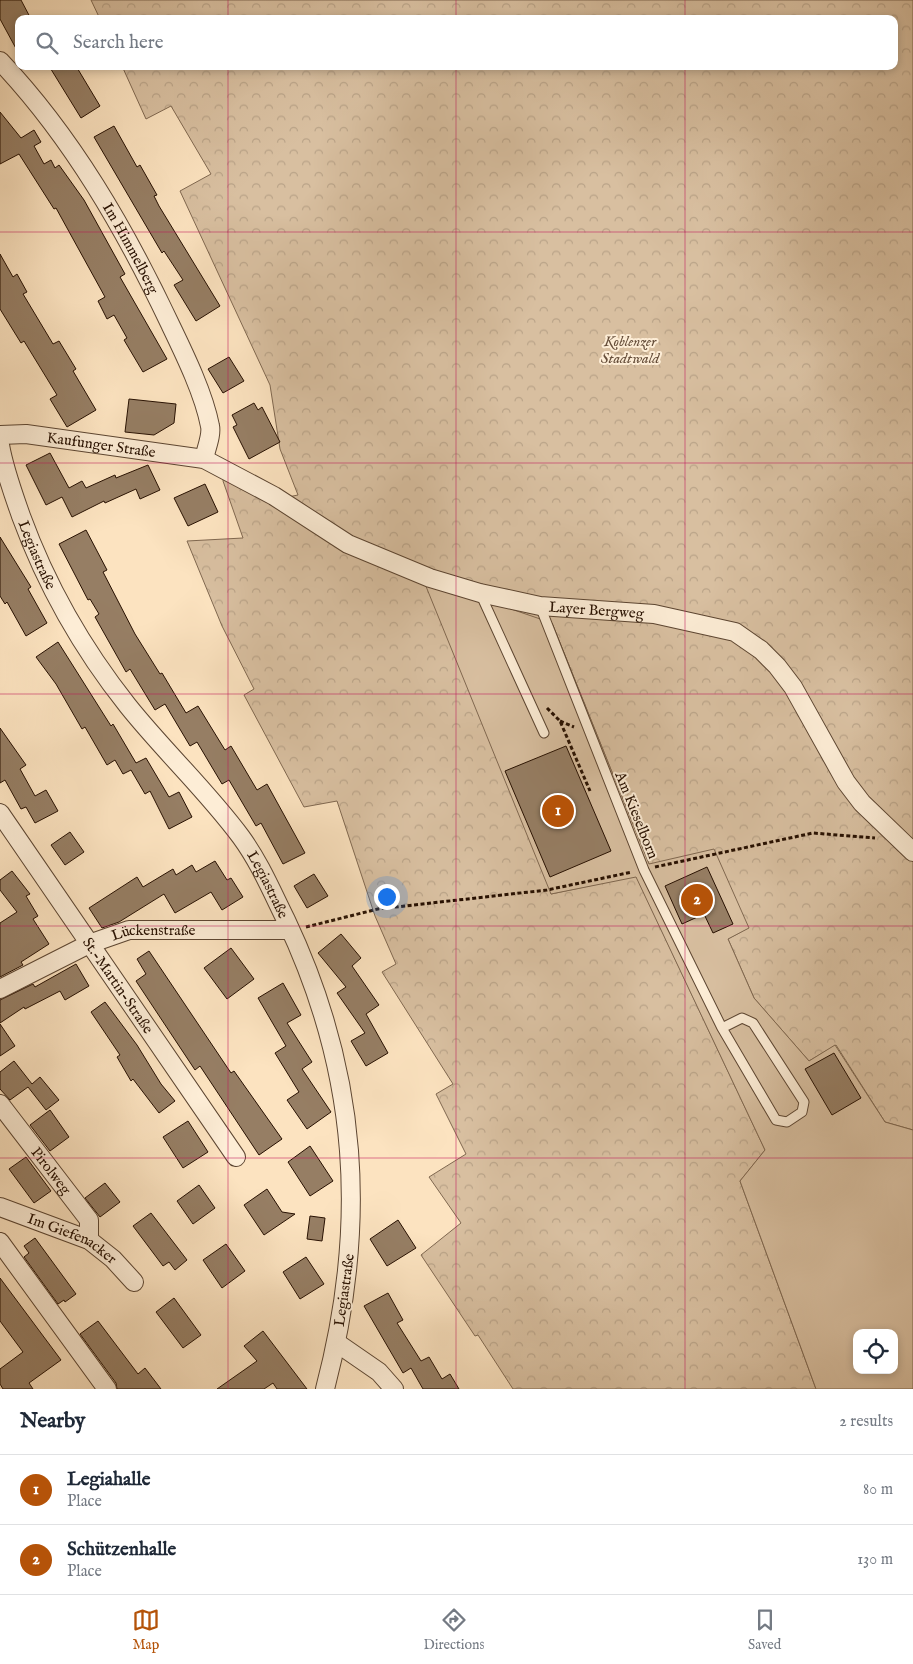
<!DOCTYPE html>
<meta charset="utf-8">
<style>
:root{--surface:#fff;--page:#f6f6f7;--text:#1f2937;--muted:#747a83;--line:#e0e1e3;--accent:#b45309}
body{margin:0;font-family:"IM FELL English",serif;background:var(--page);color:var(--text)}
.controls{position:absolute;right:15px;bottom:15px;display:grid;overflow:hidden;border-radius:10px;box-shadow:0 2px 8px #0003}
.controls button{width:45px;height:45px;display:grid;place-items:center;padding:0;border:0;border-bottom:1px solid var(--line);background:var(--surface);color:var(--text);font:25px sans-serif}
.you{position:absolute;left:386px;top:896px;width:18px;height:18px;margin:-12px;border:4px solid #fff;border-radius:50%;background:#1a73e8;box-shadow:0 0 0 8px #1a73e833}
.badge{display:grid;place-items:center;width:32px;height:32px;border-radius:50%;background:var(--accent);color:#fff;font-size:16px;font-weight:700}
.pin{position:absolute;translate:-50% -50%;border:2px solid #fff;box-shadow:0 1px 5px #0006}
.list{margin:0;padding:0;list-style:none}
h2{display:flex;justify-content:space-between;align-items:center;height:65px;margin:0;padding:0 20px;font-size:21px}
h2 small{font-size:16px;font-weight:400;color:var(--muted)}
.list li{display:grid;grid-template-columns:32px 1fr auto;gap:15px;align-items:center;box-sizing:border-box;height:70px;padding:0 20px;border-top:1px solid var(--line)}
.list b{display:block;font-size:19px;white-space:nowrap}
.list p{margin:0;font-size:16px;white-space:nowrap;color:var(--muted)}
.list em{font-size:16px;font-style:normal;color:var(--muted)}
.icon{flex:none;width:28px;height:28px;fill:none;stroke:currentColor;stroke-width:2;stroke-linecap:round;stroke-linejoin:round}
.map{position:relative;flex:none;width:913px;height:1389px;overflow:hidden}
.search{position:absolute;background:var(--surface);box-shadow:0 2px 8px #0003;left:15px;right:15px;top:15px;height:55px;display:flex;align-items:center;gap:12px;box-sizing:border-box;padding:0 18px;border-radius:10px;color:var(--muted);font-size:19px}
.sheet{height:205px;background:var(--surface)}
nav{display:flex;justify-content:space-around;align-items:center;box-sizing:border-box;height:70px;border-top:1px solid var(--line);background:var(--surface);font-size:14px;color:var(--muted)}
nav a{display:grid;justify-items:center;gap:2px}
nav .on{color:var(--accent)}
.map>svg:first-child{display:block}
.forest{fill:url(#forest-crowns);stroke:#806850}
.park{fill:#d8bfa0;stroke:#806850;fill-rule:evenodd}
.building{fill:#967e64;stroke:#271001}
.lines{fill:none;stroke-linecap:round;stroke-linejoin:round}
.lane-casing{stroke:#5c4531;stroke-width:11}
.street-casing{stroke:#5c4531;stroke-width:20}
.path{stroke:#271001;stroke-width:3;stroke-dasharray:4 2.5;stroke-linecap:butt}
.lane{stroke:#fdedd6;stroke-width:9}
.street{stroke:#fdedd6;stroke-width:18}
.grid{fill:none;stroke:#c2185b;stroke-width:1;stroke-opacity:0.55}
.labels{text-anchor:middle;stroke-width:4;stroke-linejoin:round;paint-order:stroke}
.street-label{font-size:15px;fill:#271001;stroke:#fdedd6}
.park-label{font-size:15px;font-style:italic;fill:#654d39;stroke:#fdedd6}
</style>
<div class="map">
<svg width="913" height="1389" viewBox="0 0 913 1389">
<defs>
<pattern id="forest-crowns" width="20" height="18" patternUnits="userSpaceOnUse" patternTransform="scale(1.25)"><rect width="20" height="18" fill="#d8bfa0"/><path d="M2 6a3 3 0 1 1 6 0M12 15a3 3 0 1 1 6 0" fill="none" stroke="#b9a388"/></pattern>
</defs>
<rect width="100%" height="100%" fill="#fce3c0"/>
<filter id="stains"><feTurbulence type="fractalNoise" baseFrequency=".004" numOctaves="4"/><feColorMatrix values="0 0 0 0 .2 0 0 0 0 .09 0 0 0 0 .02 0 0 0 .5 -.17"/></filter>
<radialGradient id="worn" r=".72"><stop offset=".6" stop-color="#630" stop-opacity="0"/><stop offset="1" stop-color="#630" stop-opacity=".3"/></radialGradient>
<path class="forest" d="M91 0H913V1130L885 1122 836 1045 809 1061 754 998 728 939 748 928 649 864 552 623 551 894 636 876 765 1150 740 1181 816 1389H513L478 1335 475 1336 421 1255 461 1223 429 1177 466 1154 436 1094 453 1084 382 972 396 964 375 916 337 801 304 807 244 695 254 689 222 626 187 541 243 538 223 481 226 462 288 497 298 495 280 449 270 385 180 191 211 174 171 106 146 119 122 66H894V19H100Z"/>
<path class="park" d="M423 579 552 623 649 864 714 849 749 928 728 939 754 998 809 1061 835 1045 885 1122 913 1130V1389H816L740 1181 765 1150 636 877 551 894ZM857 1333H894V1370H857Z"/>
<path class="building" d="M0 0H21L31 19H19V54L0 19Z
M49 66H76L100 106 81 118Z
M0 112 21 138 34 130 41 142 34 146 44 164 51 160 55 168 59 165 84 200 125 274 120 277 167 359 143 372 124 340 127 338 114 315 107 319 98 301 105 297 56 208 54 209 19 154 0 164Z
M114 126 137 167 140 165 157 195 154 196 159 206 220 306 196 321 174 285 183 280 164 251 162 253 94 137Z
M0 254 13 277 17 274 27 292 23 294 53 344 59 341 76 369 73 371 96 410 67 427 50 399 57 395 24 341 21 343 0 309Z
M229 357 244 381 223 393 208 369Z
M129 399 176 404 174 423 154 435 125 432Z
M254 403 258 410 262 407 280 442 249 459 233 427 237 425 232 415Z
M50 453 69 488 82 481 86 488 115 475 116 478 148 465 160 490 140 499 136 489 105 503 104 501 72 517 62 497 46 505 26 465Z
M205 484 218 512 188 526 174 498Z
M86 530 107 570 103 572 135 634 160 674 162 673 186 713 198 706 225 750 231 746 257 790 267 784 305 853 283 864 261 823 256 826 229 780 222 784 197 742 190 746 165 704 155 710 130 669 126 672 95 617 99 614 90 599 88 600 59 544Z
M0 537 31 587 28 589 47 623 26 636 7 602 5 604 0 596Z
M58 642 111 726 113 724 136 763 146 758 169 797 179 792 192 817 169 829 150 791 145 794 131 770 123 774 115 760 107 765 85 727 82 729 56 684 36 657Z
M0 728 26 765 20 769 35 796 46 790 58 811 35 823 26 807 21 809 5 780 0 783Z
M566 746 611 851 550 877 505 771Z
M70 832 84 852 65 865 51 845Z
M215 861 227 880 231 878 243 897 222 910 211 892 175 913 164 894 119 922 102 928 89 908 137 877 143 887 173 869 176 875 192 865 196 872Z
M707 867 733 924 713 933 704 914 682 924 665 886Z
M12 871 30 894 26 896 38 916 33 919 49 944 21 962 23 965 0 977V923L17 912 0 890V880Z
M314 874 328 896 307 908 294 886Z
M341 934 361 958 352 966 379 1005 366 1014 388 1053 366 1066 351 1041 365 1033 337 993 346 987 318 953Z
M231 948 254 979 227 999 204 968Z
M149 951 231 1073 234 1071 282 1139 259 1155 200 1066 195 1070 136 981 146 974 137 959Z
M76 964 89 986 65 1000 60 991 25 1009 24 1007 0 1023V1000L33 984 35 987Z
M283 983 301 1015 287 1023 312 1062 302 1069 331 1112 307 1129 287 1100 299 1092 275 1053 286 1046 258 998Z
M105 1002 137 1045 161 1084 175 1101 159 1113 133 1079 131 1081 117 1057 120 1055 91 1012Z
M0 1024 15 1046 0 1056Z
M834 1053 861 1098 832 1115 805 1069Z
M14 1061 32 1084 40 1077 59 1100 46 1110 28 1087 10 1100 0 1089V1072Z
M50 1110 69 1137 50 1151 30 1125Z
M188 1121 208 1152 183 1168 163 1137Z
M310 1146 333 1181 310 1196 288 1162Z
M26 1157 51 1191 34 1203 9 1169Z
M105 1183 120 1202 100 1217 85 1198Z
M199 1185 215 1208 193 1224 177 1201Z
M267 1189 282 1212 295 1214 264 1235 244 1205Z
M151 1213 187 1260 175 1270 169 1262 163 1266 133 1226Z
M310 1216 325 1218 322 1241 307 1239Z
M398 1220 416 1248 387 1266 370 1239Z
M35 1238 76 1294 65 1302 64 1300 58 1304 24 1257 29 1253 24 1246Z
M226 1244 245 1271 222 1288 203 1260Z
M306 1257 324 1284 300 1299 283 1272Z
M0 1278 61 1360 29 1383 33 1389H3L0 1384V1369L23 1352 0 1321Z
M388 1293 403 1320 397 1323 421 1361 429 1357 442 1379 450 1374 459 1389H423L411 1368 403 1373 364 1306Z
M174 1298 201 1335 183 1348 156 1312Z
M98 1321 138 1374 145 1368 161 1389H117L116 1383 80 1334Z
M263 1331 307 1389H277L273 1383 264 1389H217L257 1361 244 1346Z"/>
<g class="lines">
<g class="lane-casing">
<path id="lane" d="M480 593 544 733
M540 606 644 870 722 1028 776 1120 787 1122 802 1112 804 1102 753 1023 742 1018 722 1028"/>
</g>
<g class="street-casing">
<g id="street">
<path id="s1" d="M0 61C72 137 125 229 170 324 184 353 204 394 210 426 212 435 206 449 204 459"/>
<path id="s2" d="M0 435 26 434 204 459 274 496 348 544 430 578 480 593 540 606 654 614 735 632 761 650 777 666 793 687 846 782 862 803 913 852"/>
<path id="s3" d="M0 445C4 469 13 493 21 516 47 587 81 647 128 706 164 751 207 791 241 837 260 863 272 892 286 920 359 1074 368 1225 325 1389"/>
<path id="s4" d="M0 813 236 1157"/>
<path id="s5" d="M0 989 89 944 129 930H290"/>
<path id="s6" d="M0 1104 89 1220V1240"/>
<path id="s7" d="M0 1207 89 1240 113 1259 134 1282"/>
<path d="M0 1242 107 1389"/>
<path d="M337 1343 379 1372 394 1389"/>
</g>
</g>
<path class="path" d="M547 708 560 721 590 791
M560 721 574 727
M655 867 813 833 875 838
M306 927 378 909 547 890 632 872"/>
<use href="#lane" class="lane"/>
<use href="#street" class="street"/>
</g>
<path class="grid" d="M228 0V19M456 0V19M685 0V19M228 66V1389M456 66V1389M685 66V1389M0 232H913M0 463H913M0 694H913M0 926H913M0 1158H913"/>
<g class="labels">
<g class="street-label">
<text dy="5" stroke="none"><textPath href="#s1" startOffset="229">Im Himmelberg</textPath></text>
<text dy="5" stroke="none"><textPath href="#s2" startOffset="102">Kaufunger Straße</textPath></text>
<text dy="5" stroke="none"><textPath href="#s3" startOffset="116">Legiastraße</textPath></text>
<text dy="5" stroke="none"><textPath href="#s2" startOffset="632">Layer Bergweg</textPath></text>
<text transform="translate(637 815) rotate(68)" y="5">Am Kieselborn</text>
<text dy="5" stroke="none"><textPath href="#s3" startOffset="521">Legiastraße</textPath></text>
<text dy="5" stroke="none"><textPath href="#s5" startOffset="166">Lückenstraße</textPath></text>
<text dy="5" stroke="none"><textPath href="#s4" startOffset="209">St.-Martin-Straße</textPath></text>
<text dy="5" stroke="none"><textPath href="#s6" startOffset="84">Pirolweg</textPath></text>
<text dy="5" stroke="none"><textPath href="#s7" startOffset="79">Im Giefenacker</textPath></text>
<text transform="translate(344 1290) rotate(-82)" y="5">Legiastraße</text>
</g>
<g class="park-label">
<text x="630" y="346">Koblenzer<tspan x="630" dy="17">Stadtwald</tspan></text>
</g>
</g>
<rect width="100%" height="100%" filter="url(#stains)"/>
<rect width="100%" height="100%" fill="url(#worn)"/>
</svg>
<div class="controls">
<button><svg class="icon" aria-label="locate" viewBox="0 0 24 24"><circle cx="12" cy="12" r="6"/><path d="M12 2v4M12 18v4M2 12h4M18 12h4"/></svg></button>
</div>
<div class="you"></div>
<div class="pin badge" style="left:558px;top:811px">1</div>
<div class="pin badge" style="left:697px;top:900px">2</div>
<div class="search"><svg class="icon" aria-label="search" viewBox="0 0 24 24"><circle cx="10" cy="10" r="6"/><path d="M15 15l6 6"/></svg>Search here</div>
</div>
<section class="sheet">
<h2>Nearby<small>2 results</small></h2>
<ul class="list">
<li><span class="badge">1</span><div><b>Legiahalle</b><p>Place</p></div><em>80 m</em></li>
<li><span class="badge">2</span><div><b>Schützenhalle</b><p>Place</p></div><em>130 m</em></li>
</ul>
</section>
<nav>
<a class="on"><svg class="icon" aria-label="map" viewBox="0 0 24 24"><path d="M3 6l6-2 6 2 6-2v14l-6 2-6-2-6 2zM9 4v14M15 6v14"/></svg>Map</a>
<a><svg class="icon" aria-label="directions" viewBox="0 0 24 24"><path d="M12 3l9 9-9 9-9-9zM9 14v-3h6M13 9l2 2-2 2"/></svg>Directions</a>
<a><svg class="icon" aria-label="saved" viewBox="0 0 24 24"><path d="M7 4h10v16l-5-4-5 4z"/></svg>Saved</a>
</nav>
